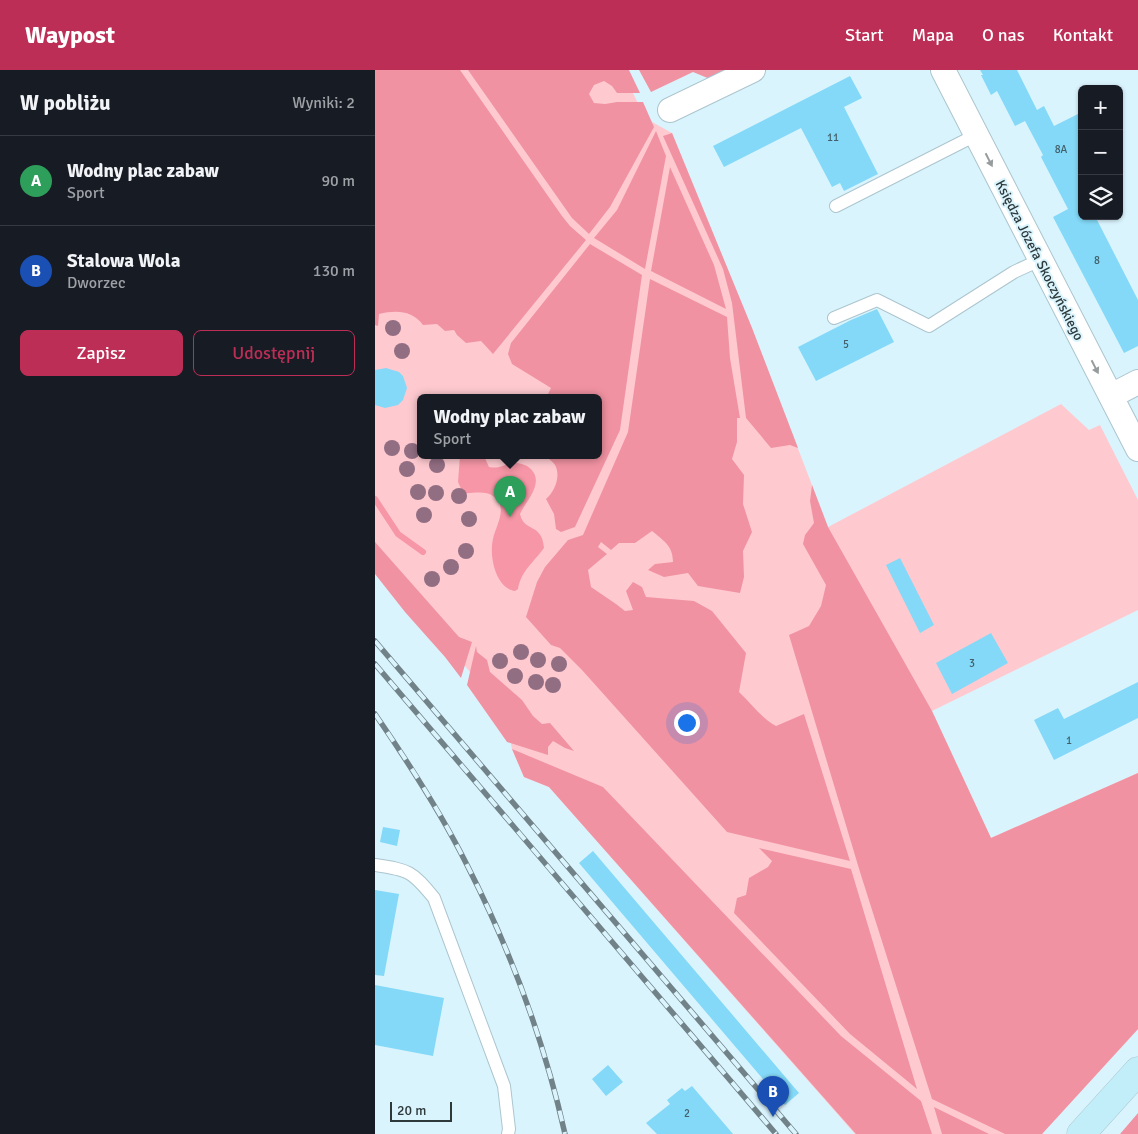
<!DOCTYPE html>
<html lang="pl">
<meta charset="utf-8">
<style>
:root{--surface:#171b24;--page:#20242c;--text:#f1f3f6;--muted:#9ea1a6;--line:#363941;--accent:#bd2e56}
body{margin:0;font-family:Signika,sans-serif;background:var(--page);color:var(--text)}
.controls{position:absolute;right:15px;top:15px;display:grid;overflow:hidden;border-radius:8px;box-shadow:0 1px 4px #0004}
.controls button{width:45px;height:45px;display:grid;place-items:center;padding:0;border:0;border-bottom:1px solid var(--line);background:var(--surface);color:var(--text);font:25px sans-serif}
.scale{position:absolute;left:15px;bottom:12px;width:62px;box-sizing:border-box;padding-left:5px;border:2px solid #2d383b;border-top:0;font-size:14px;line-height:18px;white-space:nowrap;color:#2d383b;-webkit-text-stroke:4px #daf4fd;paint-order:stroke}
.you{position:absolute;left:311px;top:652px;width:18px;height:18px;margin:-12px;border:4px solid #fff;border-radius:50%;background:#1a73e8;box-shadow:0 0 0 8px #1a73e833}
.badge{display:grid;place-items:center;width:32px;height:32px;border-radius:50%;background:var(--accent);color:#fff;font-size:16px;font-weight:700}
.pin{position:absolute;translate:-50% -41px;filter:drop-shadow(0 1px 2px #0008)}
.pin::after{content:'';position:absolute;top:26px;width:18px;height:15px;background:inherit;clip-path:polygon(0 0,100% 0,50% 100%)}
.popup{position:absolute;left:42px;top:324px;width:185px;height:65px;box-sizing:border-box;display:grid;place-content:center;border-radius:8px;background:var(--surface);filter:drop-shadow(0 1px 4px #0005);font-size:16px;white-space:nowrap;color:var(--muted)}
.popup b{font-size:19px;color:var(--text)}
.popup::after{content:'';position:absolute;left:50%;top:100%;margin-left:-10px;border:10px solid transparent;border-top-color:var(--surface)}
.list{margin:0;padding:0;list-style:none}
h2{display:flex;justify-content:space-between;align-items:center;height:65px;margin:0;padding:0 20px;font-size:21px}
h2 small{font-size:16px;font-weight:400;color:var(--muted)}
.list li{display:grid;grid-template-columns:32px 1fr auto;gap:15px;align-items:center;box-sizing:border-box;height:90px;padding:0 20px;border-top:1px solid var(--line)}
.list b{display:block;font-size:19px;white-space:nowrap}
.list p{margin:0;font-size:16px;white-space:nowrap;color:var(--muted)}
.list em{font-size:16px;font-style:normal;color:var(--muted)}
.actions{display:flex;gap:10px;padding:15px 20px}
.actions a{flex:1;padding:11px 0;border:1px solid var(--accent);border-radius:8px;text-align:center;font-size:18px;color:var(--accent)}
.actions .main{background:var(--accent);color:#fff}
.icon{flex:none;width:28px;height:28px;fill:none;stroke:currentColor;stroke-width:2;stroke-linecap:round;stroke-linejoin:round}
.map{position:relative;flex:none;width:763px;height:1064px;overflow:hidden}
header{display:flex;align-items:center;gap:30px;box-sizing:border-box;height:70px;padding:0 25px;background:var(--accent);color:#fff}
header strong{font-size:24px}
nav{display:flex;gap:28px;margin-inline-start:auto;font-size:18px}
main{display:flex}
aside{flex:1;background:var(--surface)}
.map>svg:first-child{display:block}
.green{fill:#fecad0;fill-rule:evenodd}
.forest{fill:#f192a2}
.water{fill:#f696a6}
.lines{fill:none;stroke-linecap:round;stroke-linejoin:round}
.stream{stroke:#f696a6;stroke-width:6}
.building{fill:#83d9f7}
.lane-casing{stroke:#acc5ce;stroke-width:14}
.street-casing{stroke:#acc5ce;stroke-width:26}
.secondary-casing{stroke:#acc5ce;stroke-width:29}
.lane{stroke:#fff;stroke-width:12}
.street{stroke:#fff;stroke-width:24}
.secondary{stroke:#c2eefa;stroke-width:28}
.rail-casing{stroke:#718288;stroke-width:5.5}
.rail{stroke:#daf4fd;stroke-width:4;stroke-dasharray:11;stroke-linecap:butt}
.tree{fill:#926e83}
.oneway{fill:#969c9d}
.labels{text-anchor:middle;stroke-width:4;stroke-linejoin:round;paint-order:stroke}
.number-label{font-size:11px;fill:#42606a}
.street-label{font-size:14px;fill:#2d383b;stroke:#daf4fd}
</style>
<header>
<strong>Waypost</strong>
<nav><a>Start</a><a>Mapa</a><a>O nas</a><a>Kontakt</a></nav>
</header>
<main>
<aside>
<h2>W pobliżu<small>Wyniki: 2</small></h2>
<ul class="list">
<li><span class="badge" style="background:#2e9e5b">A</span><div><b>Wodny plac zabaw</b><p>Sport</p></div><em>90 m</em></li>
<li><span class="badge" style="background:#1a4fb4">B</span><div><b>Stalowa Wola</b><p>Dworzec</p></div><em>130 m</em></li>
</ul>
<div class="actions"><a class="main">Zapisz</a><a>Udostępnij</a></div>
</aside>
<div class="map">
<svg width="763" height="1064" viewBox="0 0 763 1064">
<rect width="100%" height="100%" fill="#daf4fd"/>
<path class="green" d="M0 0H247L270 48 297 63 377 258 453 457 686 334 714 360 725 355 763 430V540L557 641 616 768 763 703V959L667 1064H480L174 717 149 707 137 679 130 644 0 488ZM46 328H224V386H46Z"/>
<path class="forest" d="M0 0H85L187 146 195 156 211 170 118 284 106 271 91 273 82 265 79 260 70 261 62 254 48 255C37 240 21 240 4 244L3 256 0 255Z
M93 0H254L265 23H242L237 16 229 11 219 15 214 24 219 33 230 34 242 32H268L279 57 235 137 214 164 197 148Z
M264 0H351L335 9 318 2 276 22Z
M281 61 291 86 270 199 219 168 242 140Z
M297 63 377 258 423 378 415 375 396 378 371 348 357 233 348 199 288 66Z
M295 97 339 195 351 239 276 201Z
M215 174 267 205 245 360 200 457 186 462 181 459 179 444 171 429C180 421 186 406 180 395 178 392 173 388 171 386H224V328H171L176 318 137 294 133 284 136 273Z
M275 209 352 247 355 288 365 348H362V372L357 389 369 405 368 434 377 462 368 481 369 507 365 523 323 516 313 503 289 507 273 500 280 494 298 492C298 476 289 471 277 461L260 473H244L236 480 226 472 223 477 232 484 213 500 216 517 241 534 250 541 258 540 251 521 258 512 267 517 271 527 319 531 337 541 371 583 364 622C377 634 386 648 401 656L429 644 475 791 352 762 207 600 185 578 176 575 151 547 162 512 170 497 193 470 208 465 253 362Z
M437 415 453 457 557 641 616 768 763 703V959L667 1064H630L557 1029 485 802 414 565 434 556 446 536 451 515 428 474 430 465 439 453 435 431Z
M0 472 84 567 97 572 86 608 70 587 30 542 0 504Z
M101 576 102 582 112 590 115 602 147 630 158 646 167 654 175 653 199 681 190 678 178 671 173 677V685L132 672 92 615Z
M137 679 228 717 466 966 546 1031 557 1064H481L174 717 149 707Z
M384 778 476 799 542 1019 475 964 359 843 362 828 371 825 374 808 393 797 397 791Z
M559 1037 614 1064H567Z
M763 1043V1064H745Z"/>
<path class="water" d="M85 386H109L114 397C124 399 128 395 137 393 142 392 147 394 152 396 173 410 151 431 145 444 149 463 167 452 169 478 159 492 146 501 143 519L140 521C120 518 114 485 118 469 121 455 134 437 118 426 110 420 97 424 88 423L83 412Z"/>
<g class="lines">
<path class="stream" d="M0 429 23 464 48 482"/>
</g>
<path class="building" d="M605 0H642L662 40 669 36 679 56 707 42V146H720L763 230V276L749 283 678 147 693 139 666 87 668 85 650 51 640 56 622 21 616 25 606 5H608Z
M475 6 487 28 469 37 503 104 469 121 465 113 457 117 426 58 349 97 338 76Z
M502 239 519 272 441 311 423 277 476 250Z
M11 298 24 302 28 306 32 318 28 330 23 335 10 338 0 335V300Z
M525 488 559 555 545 563 511 495Z
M616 563 633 593 577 624 561 593Z
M763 612V648L679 690 659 650 683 638 689 649Z
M8 757 25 760 22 776 5 772Z
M218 781 424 1023 410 1035 204 793Z
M0 820 24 824 9 906 0 905Z
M0 915 69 928 58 986 0 975Z
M233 995 248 1012 231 1026 217 1009Z
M317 1016 358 1064H282L271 1053 295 1034 292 1030 307 1018 310 1021Z"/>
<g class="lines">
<g class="lane-casing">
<path id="lane" d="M461 136 601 65
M459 248 502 230 554 256 639 202 665 190
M0 795C34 800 37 801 59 828L129 1016 134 1059 133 1064"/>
</g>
<g class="street-casing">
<path id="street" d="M568 0 763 379
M295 40 378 0
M736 326 763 312"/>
</g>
<g class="secondary-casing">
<path id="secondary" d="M706 1064 763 1001"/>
</g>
<use href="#lane" class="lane"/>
<use href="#street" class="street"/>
<use href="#secondary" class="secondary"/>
<g class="rail-casing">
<path id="rail" d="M0 571 421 1064
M0 594 401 1064
M0 644C33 692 65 741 91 793 135 879 169 970 190 1064"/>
</g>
<use href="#rail" class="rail"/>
</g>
<g class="tree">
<circle cx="18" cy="258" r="8"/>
<circle cx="27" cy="281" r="8"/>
<circle cx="17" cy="378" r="8"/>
<circle cx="37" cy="381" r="8"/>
<circle cx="62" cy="395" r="8"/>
<circle cx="32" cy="399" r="8"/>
<circle cx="43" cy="422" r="8"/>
<circle cx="61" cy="423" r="8"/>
<circle cx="84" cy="426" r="8"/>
<circle cx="49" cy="445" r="8"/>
<circle cx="94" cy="449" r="8"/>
<circle cx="91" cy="481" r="8"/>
<circle cx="76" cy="497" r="8"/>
<circle cx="57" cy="509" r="8"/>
<circle cx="146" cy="582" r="8"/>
<circle cx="163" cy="590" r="8"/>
<circle cx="125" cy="591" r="8"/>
<circle cx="184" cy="594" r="8"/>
<circle cx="140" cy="606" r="8"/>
<circle cx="161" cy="612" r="8"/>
<circle cx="178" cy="615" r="8"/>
</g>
<defs><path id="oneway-solid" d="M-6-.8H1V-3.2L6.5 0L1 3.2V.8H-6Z" transform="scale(1.25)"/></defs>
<g class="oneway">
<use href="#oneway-solid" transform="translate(614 90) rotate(63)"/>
<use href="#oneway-solid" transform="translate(720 297) rotate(63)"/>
</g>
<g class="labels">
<g class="number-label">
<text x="458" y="71">11</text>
<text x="686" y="83">8A</text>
<text x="722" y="194">8</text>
<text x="471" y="278">5</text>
<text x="597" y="597">3</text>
<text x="694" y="674">1</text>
<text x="312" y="1047">2</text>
</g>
<g class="street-label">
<text transform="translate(665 190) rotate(63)" y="5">Księdza Józefa Skoczyńskiego</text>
</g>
</g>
</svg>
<div class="controls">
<button>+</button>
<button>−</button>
<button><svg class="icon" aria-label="layers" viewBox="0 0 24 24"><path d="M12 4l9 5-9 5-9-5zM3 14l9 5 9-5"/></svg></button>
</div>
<div class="scale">20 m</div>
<div class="you"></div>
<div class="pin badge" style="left:135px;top:447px;background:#2e9e5b">A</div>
<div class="popup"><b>Wodny plac zabaw</b>Sport</div>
<div class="pin badge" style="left:398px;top:1047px;background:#1a4fb4">B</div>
</div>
</main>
